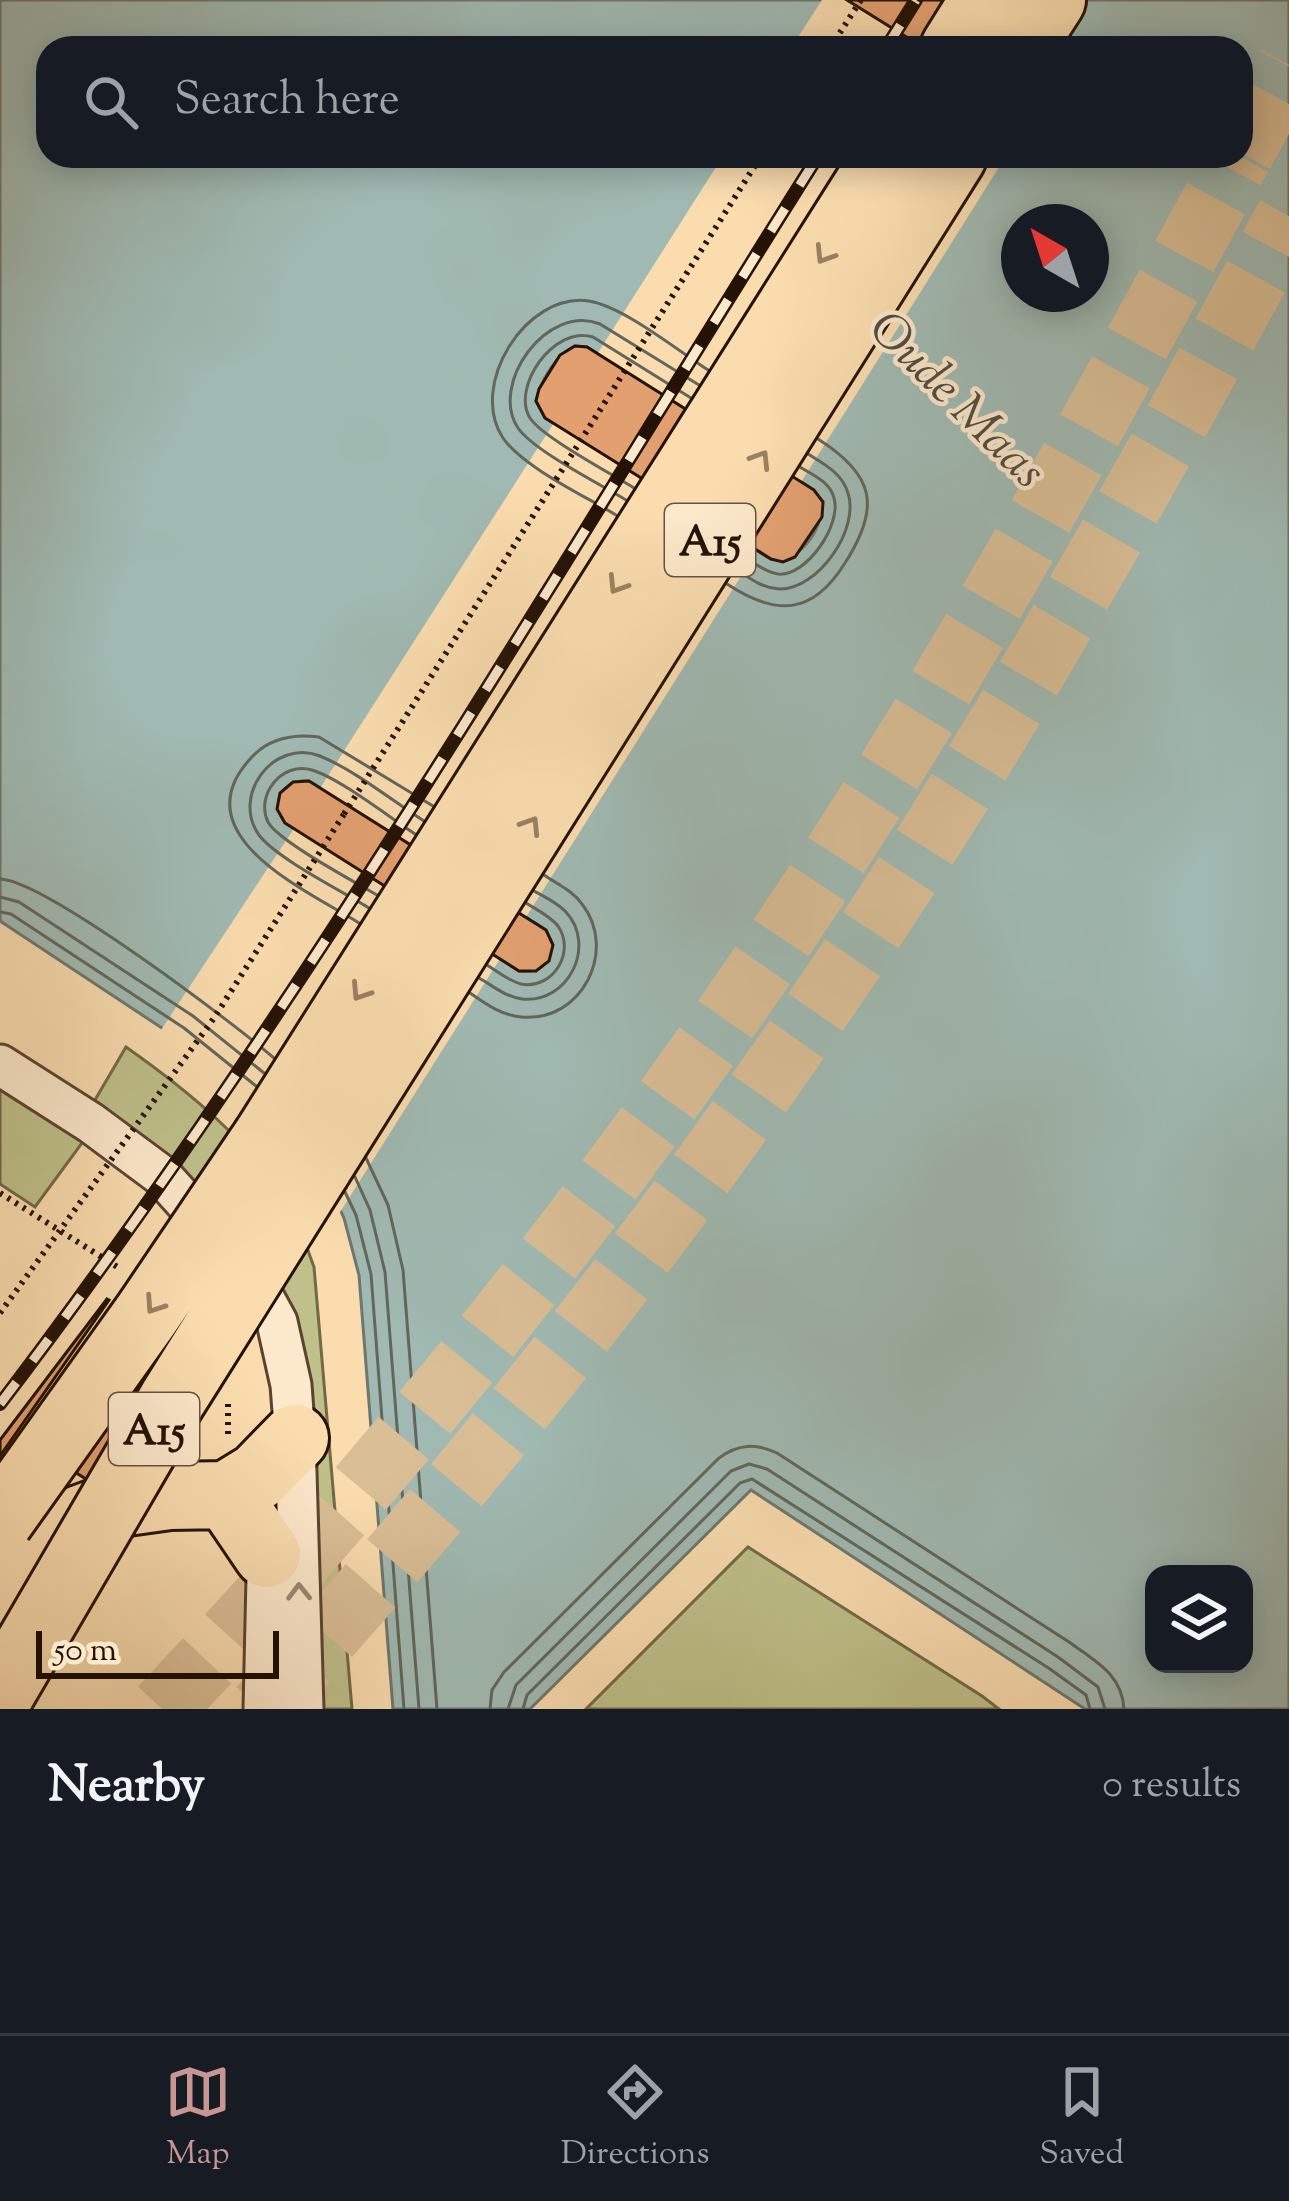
<!DOCTYPE html>
<style>
:root{--surface:#171b24;--page:#20242c;--text:#f1f3f6;--muted:#9ea1a6;--line:#363941;--accent:#c59692}
body{margin:0;font-family:"Sorts Mill Goudy",serif;background:var(--page);color:var(--text)}
.controls{position:absolute;right:36px;bottom:36px;display:grid;overflow:hidden;border-radius:24px;box-shadow:0 6px 30px #0003}
.controls button{width:108px;height:108px;display:grid;place-items:center;padding:0;border:0;border-bottom:3px solid var(--line);background:var(--surface);color:var(--text);font:60px sans-serif}
.compass{position:absolute;left:1001px;top:204px;width:108px;height:108px;border-radius:50%;background:var(--surface);box-shadow:0 6px 30px #0003;rotate:321deg}
.scale{position:absolute;left:36px;bottom:30px;width:243px;box-sizing:border-box;padding-left:12px;border:6px solid #241206;border-top:0;font-size:33px;line-height:42px;white-space:nowrap;color:#241206;-webkit-text-stroke:9px #fce8cb;paint-order:stroke}
.list{margin:0;padding:0;list-style:none}
h2{display:flex;justify-content:space-between;align-items:center;height:156px;margin:0;padding:0 48px;font-size:51px}
h2 small{font-size:39px;font-weight:400;color:var(--muted)}
.icon{flex:none;width:66px;height:66px;fill:none;stroke:currentColor;stroke-width:2;stroke-linecap:round;stroke-linejoin:round}
.map{position:relative;flex:none;width:1289px;height:1709px;overflow:hidden}
.search{position:absolute;background:var(--surface);box-shadow:0 6px 30px #0003;left:36px;right:36px;top:36px;height:132px;display:flex;align-items:center;gap:30px;box-sizing:border-box;padding:0 42px;border-radius:36px;color:var(--muted);font-size:45px}
.sheet{height:324px;background:var(--surface)}
nav{display:flex;justify-content:space-around;align-items:center;box-sizing:border-box;height:168px;border-top:3px solid var(--line);background:var(--surface);font-size:33px;color:var(--muted)}
nav a{display:grid;justify-items:center;gap:6px}
nav .on{color:var(--accent)}
.map>svg:first-child{display:block}
.green{fill:#bfc08a;stroke:#726948;stroke-width:3}
.water{fill:#a0bab3;stroke:#6e776e;stroke-width:3;fill-rule:evenodd}
.pier{fill:#fadcaf}
.lines{fill:none;stroke-linecap:round;stroke-linejoin:round}
.shore{stroke:#62665c;stroke-width:3}
.building{fill:#e2a071;stroke:#241206;stroke-width:3}
.motorway-tunnel{stroke:#dabe96;stroke-width:66;stroke-dasharray:66 33;stroke-linecap:butt}
.minor-casing{stroke:#5a4430;stroke-width:45}
.motorway-casing{stroke:#241206;stroke-width:72}
.path{stroke:#241206;stroke-width:6;stroke-dasharray:3 6;stroke-linecap:butt}
.minor{stroke:#fce8cb;stroke-width:39}
.motorway{stroke:#fadcaf;stroke-width:66}
.rail-casing{stroke:#241206;stroke-width:14}
.rail{stroke:#fce8cb;stroke-width:9;stroke-dasharray:27;stroke-linecap:butt}
.motorway-bridge-casing{stroke:#241206;stroke-width:72;stroke-linecap:butt}
.path-bridge{stroke:#241206;stroke-width:6;stroke-dasharray:3 6;stroke-linecap:butt}
.motorway-bridge{stroke:#fadcaf;stroke-width:66}
.oneway{stroke:#9a8163}
.oneway2{stroke:#9b8872}
.labels{text-anchor:middle;stroke-width:9;stroke-linejoin:round;paint-order:stroke}
.shield{fill:#fce8cb;stroke:#655241;stroke-width:3}
.shield-label{font-size:42px;font-weight:bold;fill:#241206}
.water-label{font-size:48px;font-style:italic;fill:#4f4d43;stroke:#fce8cb}
</style>
<div class="map">
<svg width="1289" height="1709" viewBox="0 0 1289 1709">
<rect width="100%" height="100%" fill="#fadcaf"/>
<filter id="stains"><feTurbulence type="fractalNoise" baseFrequency=".00167" numOctaves="4"/><feColorMatrix values="0 0 0 0 .2 0 0 0 0 .09 0 0 0 0 .02 0 0 0 .5 -.17"/></filter>
<radialGradient id="worn" r=".72"><stop offset=".6" stop-color="#630" stop-opacity="0"/><stop offset="1" stop-color="#630" stop-opacity=".3"/></radialGradient>
<path class="green" d="M126 1047C187 1090 257 1146 293 1213 302 1230 307 1249 314 1267L352 1709H317L288 1314 85 1117Z
M0 1084 85 1139 35 1207 0 1184Z
M748 1547 982 1696 999 1709H586Z"/>
<path class="water" d="M0 0H847L924 48H48V156H1241V48H1017L940 0H1289V1709H1085L751 1490 530 1709H393L359 1275 344 1218 322 1170 177 1038 0 921ZM1019 222H1091V294H1019ZM575 346 587 347 814 490C835 515 802 566 771 559L545 418 536 401C540 382 556 354 575 346ZM309 781 546 930C559 952 546 975 519 971L285 823C269 802 283 779 309 781ZM1154 1574H1244V1664H1154Z"/>
<path class="pier" d="M822 0H859L930 48H791Z
M723 156H1006L798 487 594 359Z
M557 418 760 546 523 922 317 793Z
M297 824 503 954 337 1217 317 1173 281 1131 159 1033Z"/>
<g class="lines">
<path class="shore" d="M634 488C612 474 542 437 530 418 511 388 553 325 593 337L691 398
M626 500C600 484 534 451 518 428 489 385 546 303 600 324L699 385
M616 515C585 496 523 467 503 438 468 385 526 292 589 301 624 307 677 350 708 370
M744 557C754 563 765 572 778 574 806 577 842 525 834 498 830 482 813 475 800 467
M736 569C749 578 762 588 779 589 818 590 860 529 848 493 842 473 824 464 808 454
M727 584C776 616 812 616 845 563 881 507 875 475 818 439
M0 879C46 881 232 1022 274 1058
M377 895C355 882 278 841 268 822 255 795 282 761 312 770 339 778 389 817 415 834
M0 897 19 902 193 1016 264 1073
M369 908C342 891 276 858 259 835 231 796 273 738 320 756 356 771 391 800 424 821
M0 912 11 914 184 1028 256 1086
M359 923C308 891 179 835 251 758 269 738 294 734 319 737L433 806
M487 965C498 972 509 981 521 984 553 990 576 952 558 926 550 916 537 910 526 903
M479 978C493 986 506 997 522 999 568 1004 597 946 566 912 558 903 545 897 534 891
M470 993C486 1004 501 1015 521 1017 582 1023 618 950 582 904 573 891 557 884 544 875
M366 1158 388 1205 403 1270 437 1709
M355 1177 370 1210 385 1272 419 1709
M345 1192 356 1215 371 1274 404 1709
M490 1709 492 1690 504 1672 719 1458C738 1444 756 1443 777 1453L1069 1642C1095 1661 1122 1674 1124 1709
M508 1709 516 1685 731 1471 749 1464 767 1469 1058 1657 1098 1687 1105 1709
M523 1709 527 1695 740 1483 752 1479 1050 1669 1086 1695 1090 1709"/>
</g>
<path class="building" d="M847 0H940L1017 48H924Z
M575 346 587 347 814 490 823 502 822 517 795 557 783 562 771 559 545 418 536 401 539 389 560 355Z
M309 781 546 930 553 945 549 961 536 971H519L285 823 277 809 280 793 293 782Z
M107 1299 109 1300 0 1456V1440Z
M184 1319 89 1481 75 1472Z"/>
<g class="lines">
<path class="motorway-tunnel" d="M1241 153 1289 65
M162 1709C434 1422 681 1105 891 769 1015 570 1127 362 1239 156
M261 1709C466 1484 657 1245 828 994 998 745 1145 481 1289 216"/>
<g class="minor-casing">
<path id="minor" d="M0 1065 91 1123 161 1175 252 1276 277 1322 291 1385 295 1438 303 1709
M264 1709 268 1534"/>
</g>
<g class="motorway-casing">
<path id="motorway" d="M954 48 984 0
M1021 48 1052 0
M266 1138 886 156
M317 1169 953 156
M227 1495 267 1554
M0 1609 29 1568 80 1519 126 1502 169 1496 227 1495 258 1476 295 1438"/>
</g>
<path class="path" d="M830 48 861 0
M344 814 761 156
M0 1193 119 1268
M228 1404V1438"/>
<use href="#minor" class="minor"/>
<use href="#motorway" class="motorway"/>
<g class="rail-casing">
<path id="rail" d="M886 48 916 0
M0 1404C302 1008 553 577 818 156"/>
</g>
<use href="#rail" class="rail"/>
<g class="motorway-bridge-casing">
<path id="motorway-bridge" d="M0 1520 147 1314 266 1138
M0 1695 172 1400 317 1169"/>
</g>
<path class="path-bridge" d="M0 1313 214 1018 344 814"/>
<use href="#motorway-bridge" class="motorway-bridge"/>
</g>
<defs><path id="oneway-chevron" d="M-2-3.5L2.5 0L-2 3.5" fill="none" stroke-width="1.6" stroke-linecap="round" stroke-linejoin="round" transform="scale(3)"/></defs>
<g class="oneway">
<use href="#oneway-chevron" transform="translate(824 255) rotate(122)"/>
<use href="#oneway-chevron" transform="translate(761 459) rotate(-58)"/>
<use href="#oneway-chevron" transform="translate(617 585) rotate(122)"/>
<use href="#oneway-chevron" transform="translate(531 825) rotate(-58)"/>
<use href="#oneway-chevron" transform="translate(360 992) rotate(123)"/>
<use href="#oneway-chevron" transform="translate(154 1305) rotate(124)"/>
</g>
<use class="oneway2" href="#oneway-chevron" transform="translate(299 1592) rotate(-91)"/>
<g class="labels">
<g class="shield">
<rect x="665" y="504" width="90" height="72" rx="9"/>
<rect x="109" y="1393" width="90" height="72" rx="9"/>
</g>
<g class="shield-label">
<text x="710" y="555">A15</text>
<text x="154" y="1444">A15</text>
</g>
<g class="water-label">
<text transform="translate(959 398) rotate(45)" y="17">Oude Maas</text>
</g>
</g>
<rect width="100%" height="100%" filter="url(#stains)"/>
<rect width="100%" height="100%" fill="url(#worn)"/>
</svg>
<div class="controls">
<button><svg class="icon" aria-label="layers" viewBox="0 0 24 24"><path d="M12 4l9 5-9 5-9-5zM3 14l9 5 9-5"/></svg></button>
</div>
<svg class="compass" viewBox="-18 -18 36 36"><path d="M0-13l5 13h-10z" fill="#e53935"/><path d="M0 13l5-13h-10z" fill="#9ea1a6"/></svg>
<div class="scale">50 m</div>
<div class="search"><svg class="icon" aria-label="search" viewBox="0 0 24 24"><circle cx="10" cy="10" r="6"/><path d="M15 15l6 6"/></svg>Search here</div>
</div>
<section class="sheet">
<h2>Nearby<small>0 results</small></h2>
<ul class="list">
</ul>
</section>
<nav>
<a class="on"><svg class="icon" aria-label="map" viewBox="0 0 24 24"><path d="M3 6l6-2 6 2 6-2v14l-6 2-6-2-6 2zM9 4v14M15 6v14"/></svg>Map</a>
<a><svg class="icon" aria-label="directions" viewBox="0 0 24 24"><path d="M12 3l9 9-9 9-9-9zM9 14v-3h6M13 9l2 2-2 2"/></svg>Directions</a>
<a><svg class="icon" aria-label="saved" viewBox="0 0 24 24"><path d="M7 4h10v16l-5-4-5 4z"/></svg>Saved</a>
</nav>
